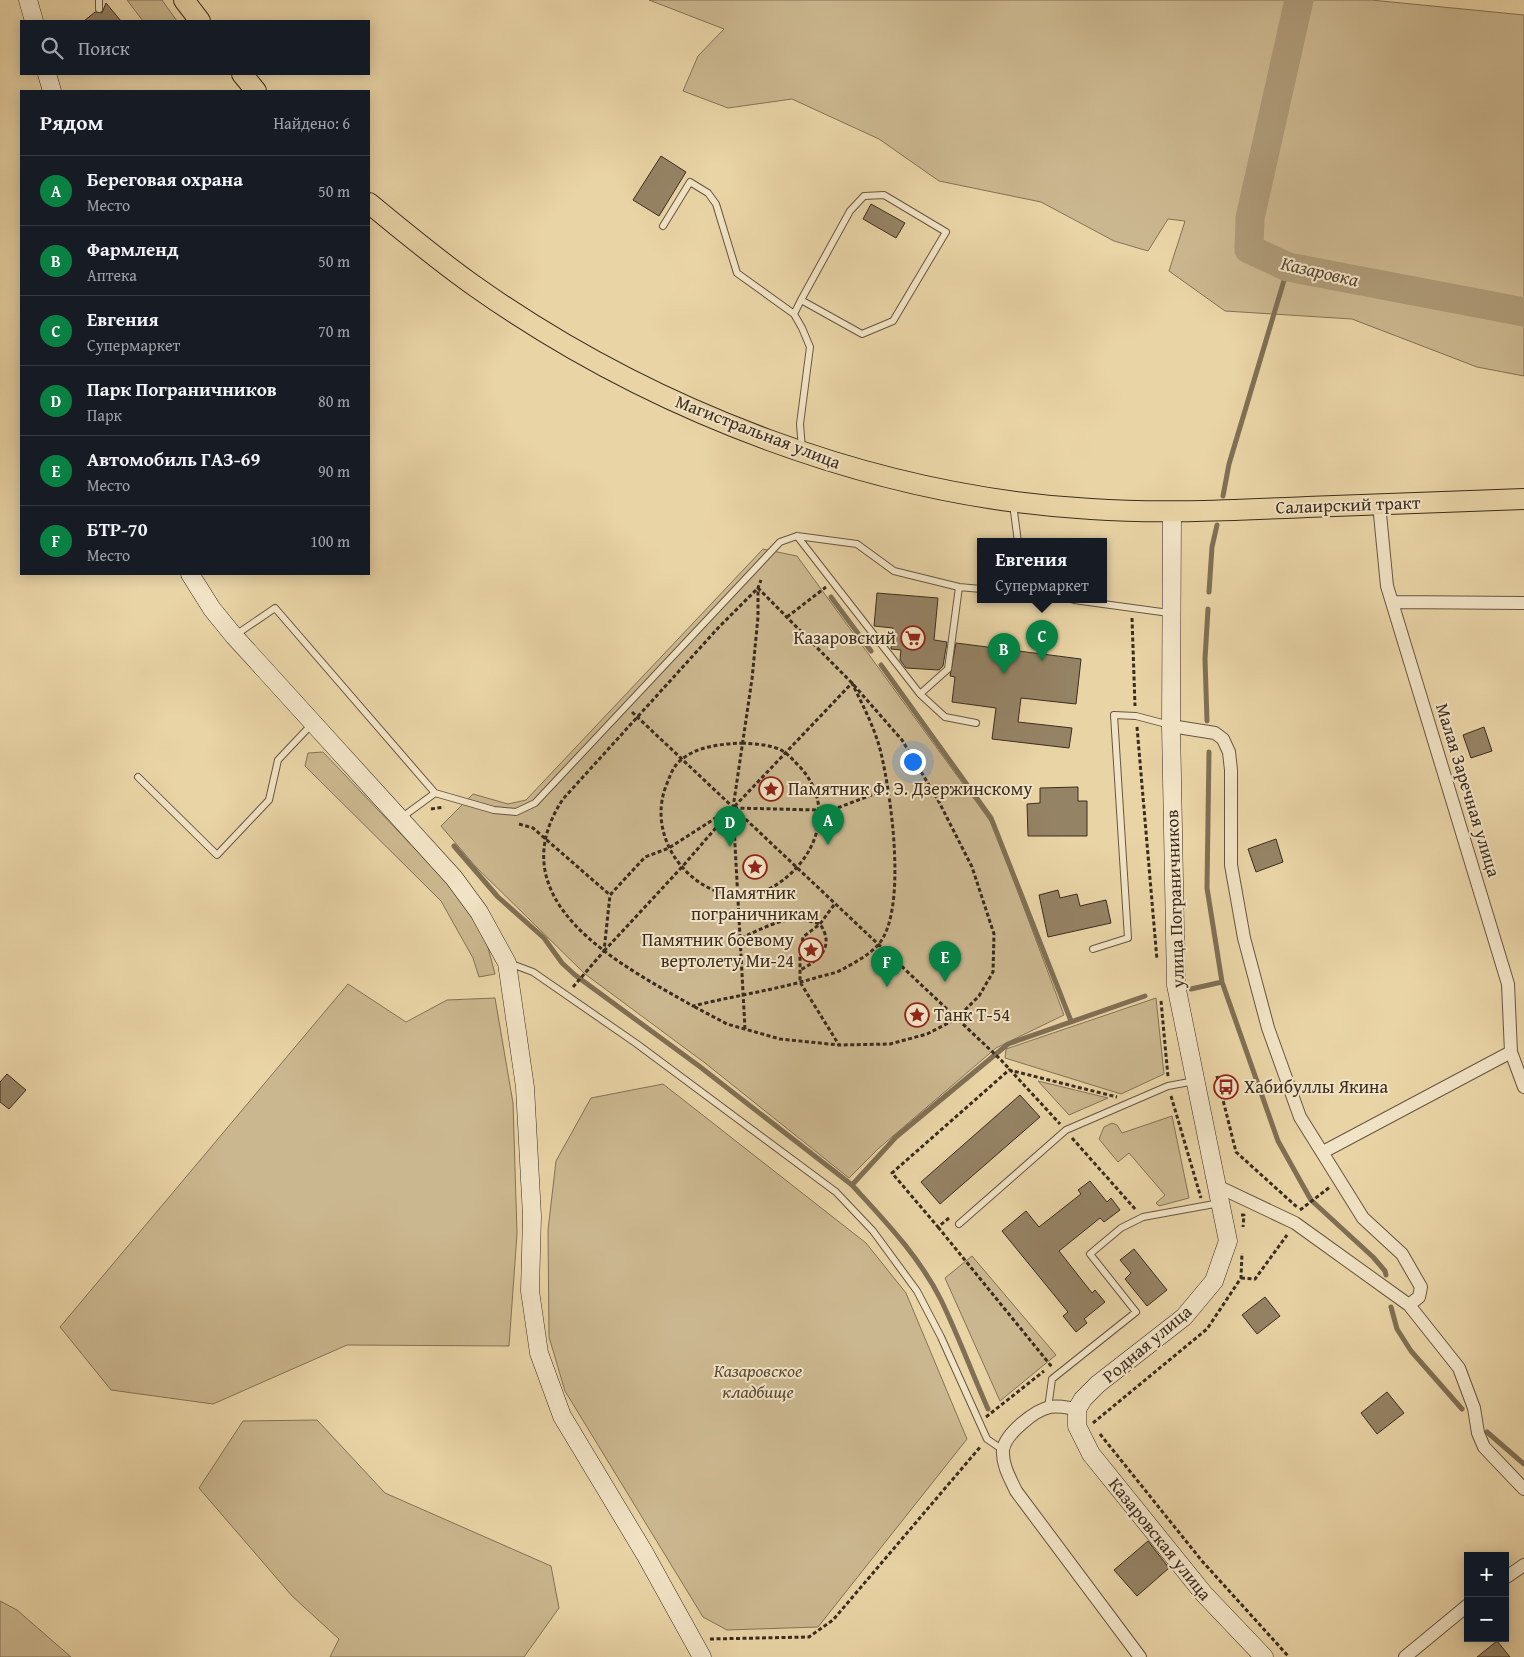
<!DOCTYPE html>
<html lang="ru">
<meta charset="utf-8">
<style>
:root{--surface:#171b24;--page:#242831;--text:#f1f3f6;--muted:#9ea1a6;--line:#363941;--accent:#0b8043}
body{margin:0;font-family:"Gentium Book Plus",serif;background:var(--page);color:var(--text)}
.controls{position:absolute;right:15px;bottom:15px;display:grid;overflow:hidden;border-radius:0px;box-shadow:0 2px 12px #0003}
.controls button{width:45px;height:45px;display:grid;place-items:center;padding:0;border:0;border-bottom:1px solid var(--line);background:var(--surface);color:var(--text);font:25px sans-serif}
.you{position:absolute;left:912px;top:761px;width:18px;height:18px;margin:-12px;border:4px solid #fff;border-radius:50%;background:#1a73e8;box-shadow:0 0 0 8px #1a73e833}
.badge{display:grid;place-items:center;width:32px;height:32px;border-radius:50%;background:var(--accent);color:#fff;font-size:16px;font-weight:700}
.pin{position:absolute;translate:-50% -41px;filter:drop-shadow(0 1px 2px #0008)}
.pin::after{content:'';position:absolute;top:26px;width:18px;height:15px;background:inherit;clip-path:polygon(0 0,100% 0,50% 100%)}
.popup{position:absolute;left:977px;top:538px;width:130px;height:65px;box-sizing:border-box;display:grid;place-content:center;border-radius:0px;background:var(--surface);filter:drop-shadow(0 1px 4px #0005);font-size:16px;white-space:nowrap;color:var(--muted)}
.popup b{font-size:19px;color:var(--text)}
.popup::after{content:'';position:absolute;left:50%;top:100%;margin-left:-10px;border:10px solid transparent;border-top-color:var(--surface)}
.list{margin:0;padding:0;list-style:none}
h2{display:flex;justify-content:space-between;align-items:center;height:65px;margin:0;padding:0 20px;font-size:21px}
h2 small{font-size:16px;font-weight:400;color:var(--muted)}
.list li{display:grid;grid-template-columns:32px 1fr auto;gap:15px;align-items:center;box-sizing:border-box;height:70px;padding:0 20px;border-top:1px solid var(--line)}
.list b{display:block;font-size:19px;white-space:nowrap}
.list p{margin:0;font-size:16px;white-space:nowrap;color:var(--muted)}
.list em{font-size:16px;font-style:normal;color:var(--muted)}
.icon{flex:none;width:28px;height:28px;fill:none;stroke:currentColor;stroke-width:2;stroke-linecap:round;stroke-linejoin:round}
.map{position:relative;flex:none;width:1524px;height:1657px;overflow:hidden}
.search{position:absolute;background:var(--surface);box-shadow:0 2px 12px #0003;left:20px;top:20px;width:350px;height:55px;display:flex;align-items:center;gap:12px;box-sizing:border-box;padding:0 18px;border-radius:0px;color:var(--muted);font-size:19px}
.panel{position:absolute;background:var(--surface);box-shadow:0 2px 12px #0003;left:20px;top:90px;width:350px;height:485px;border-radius:0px}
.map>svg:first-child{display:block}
.green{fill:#cbb78f;stroke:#837257}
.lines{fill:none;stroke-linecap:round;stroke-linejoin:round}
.stream{stroke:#806f54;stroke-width:5}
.river{stroke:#ae9b78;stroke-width:29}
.building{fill:#958365;stroke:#3b2c1f}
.lane-casing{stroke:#665641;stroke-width:8}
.street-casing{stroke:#665641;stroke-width:14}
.secondary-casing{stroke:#3b2c1f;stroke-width:19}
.primary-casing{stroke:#3b2c1f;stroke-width:22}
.path{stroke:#3b2c1f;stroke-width:3;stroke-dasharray:4 2.5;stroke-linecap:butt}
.lane{stroke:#f1e3c5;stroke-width:6}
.street{stroke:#f1e3c5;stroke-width:12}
.secondary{stroke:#f1e3c5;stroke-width:18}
.primary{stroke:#e9d4a6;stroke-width:20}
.labels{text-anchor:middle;stroke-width:4;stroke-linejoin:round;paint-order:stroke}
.street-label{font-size:18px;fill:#3b2c1f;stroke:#f1e3c5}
.poi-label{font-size:18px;fill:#3b2c1f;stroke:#f1e3c5;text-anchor:start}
.park-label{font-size:18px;font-style:italic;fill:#584835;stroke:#f1e3c5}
.water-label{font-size:19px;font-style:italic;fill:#584835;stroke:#f1e3c5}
</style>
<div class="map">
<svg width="1524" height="1657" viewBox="0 0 1524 1657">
<rect width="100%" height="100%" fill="#e9d4a6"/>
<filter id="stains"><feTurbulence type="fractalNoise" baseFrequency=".004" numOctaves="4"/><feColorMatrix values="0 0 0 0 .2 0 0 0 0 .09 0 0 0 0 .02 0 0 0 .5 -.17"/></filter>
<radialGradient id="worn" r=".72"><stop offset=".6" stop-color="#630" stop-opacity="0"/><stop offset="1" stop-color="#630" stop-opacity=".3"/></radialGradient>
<path class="green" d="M127 0H162L177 21H143Z
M649 0H1371L1524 15V376L1477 367 1352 319 1225 311 1169 271 1185 221 1168 219 1148 251 1114 241 1041 202 939 181 879 139 792 99 728 108 683 91 698 56 724 29Z
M763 549 797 556 993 825 1064 1015 996 1048 879 1148 849 1178 705 1063 585 974 476 867 441 826 473 794 508 804 526 800Z
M323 752 456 892 486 940 495 974 479 977 473 958 441 901 305 766 308 753Z
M348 984 406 1022 447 1000 495 998 513 1103 517 1234 509 1346 347 1345 213 1404 111 1390 60 1327Z
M1156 998 1164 1074 1121 1094 1005 1058 1006 1049Z
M1038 1081 1108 1098 1069 1115Z
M663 1084 866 1243 906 1293 967 1439 818 1627 727 1630 703 1617 565 1391 549 1337 548 1230 556 1161 591 1098Z
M1172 1116 1189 1198 1159 1206 1156 1203 1165 1195 1129 1153 1118 1162 1099 1139 1104 1127 1112 1123 1117 1125 1122 1133Z
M972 1256 1056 1355 1000 1401 945 1278Z
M317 1420 385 1493 551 1566 559 1608 524 1657H330L339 1639 292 1596 199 1488 243 1421Z
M0 1601 17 1610 71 1657H0Z"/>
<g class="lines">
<path class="stream" d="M1223 496 1229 464 1288 267
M1209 592 1212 547 1217 525
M831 597 871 651
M881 665 991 818 1071 1021
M1207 721 1205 659 1208 609
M1209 752 1207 888 1222 982 1278 1141 1311 1200 1373 1257 1385 1271 1386 1275
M454 846 498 897 544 938 562 963 575 975 699 1066 852 1185 896 1137 1008 1044 1145 996
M1191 989 1222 982
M852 1185C885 1221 919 1256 941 1300 958 1335 972 1373 988 1409
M1391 1307 1397 1329 1411 1351 1462 1409
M1487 1432 1524 1464"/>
<path class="river" d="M1299 0 1250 218 1249 249 1288 267 1524 312"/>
</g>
<path class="building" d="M106 3 121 21H84L95 12 102 13Z
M661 156 686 172 659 216 633 200Z
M871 204 905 223 896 238 863 219Z
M877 593 938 598 934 640 947 642 943 666 939 670 906 668 900 660 901 650 891 649 893 628 874 626Z
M956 643 1081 659 1076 704 1021 698 1018 722 1072 728 1069 748 992 739 996 708 952 702 955 677 950 676Z
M1484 727 1492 751 1471 758 1463 735Z
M1078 787V801H1087V836H1028L1027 804 1040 803V788Z
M1276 839 1283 862 1256 872 1248 849Z
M1058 890 1060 898 1077 894 1080 906 1106 900 1111 923 1048 937 1039 895Z
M7 1074 26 1090 9 1109 0 1102V1082Z
M1020 1095 1040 1117 940 1204 921 1182Z
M1090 1181 1107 1202 1111 1198 1120 1210 1104 1222 1100 1218 1059 1251 1092 1293 1095 1290 1105 1302 1084 1319 1087 1323 1076 1332 1063 1316 1068 1312 1002 1231 1026 1211 1039 1227 1081 1194 1078 1190Z
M1134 1249 1167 1290 1147 1306 1125 1279 1131 1273 1120 1260Z
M1265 1297 1280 1316 1257 1334 1242 1315Z
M1387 1392 1404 1413 1377 1434 1361 1413Z
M1148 1541 1169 1568 1137 1596 1114 1570Z
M1497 1641 1510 1657H1477Z"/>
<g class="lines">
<g class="lane-casing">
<path id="lane" d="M99 0V9
M663 226 690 182 708 193 716 204 737 273 794 314 802 328 810 347 800 424 802 449
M794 314 801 300 850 211 864 196 884 195 946 232 893 321 862 334 801 300
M1013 504 1018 542
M797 536 920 694 945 717 976 723
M1074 600 1169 613
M234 636 275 608 435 793
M920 694 948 669 959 587
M138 777 217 855 269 800 278 760 312 724
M401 818 435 793 494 810 516 812 535 803 780 542 797 536 857 544 894 571 959 587 981 589
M1093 949 1128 938 1114 715 1136 716 1170 725
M509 963 533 972 637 1044 836 1192 873 1231 917 1291 941 1337 987 1439 1003 1450
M959 1224 1066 1130 1168 1086 1195 1081
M1048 1408 1052 1379 1136 1312 1090 1254 1121 1228 1143 1217 1220 1203"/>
</g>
<g class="street-casing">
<path id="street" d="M1379 504 1387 586 1508 984 1511 1052 1524 1087
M1393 602 1524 603
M1171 726 1215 733 1223 739 1229 752 1231 770V865L1244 938 1268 1028 1300 1117 1363 1218 1402 1254 1421 1287 1419 1297 1409 1305
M1323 1152 1511 1052
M1219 1187 1295 1223 1409 1305 1459 1368 1474 1408 1478 1433 1484 1447 1524 1489
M1077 1409C1068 1408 1059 1405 1050 1407 1035 1410 1005 1434 1003 1450 1002 1465 1010 1478 1016 1491L1140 1657
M1505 1578 1524 1565
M1405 1657 1468 1605"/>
</g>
<g class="secondary-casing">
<path id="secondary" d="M28 0 34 21
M47 74 52 91
M1172 512 1171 726 1176 985 1228 1241 1214 1281 1184 1317 1098 1384 1083 1399 1077 1409V1426L1091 1454 1204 1594 1264 1657
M190 574 212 609 234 636 454 878 479 912 507 963 525 1087 532 1216 530 1291 539 1353 562 1416 645 1554 702 1657"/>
</g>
<g class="primary-casing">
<path id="primary" d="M184 0 200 21
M242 74 256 91
M369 203C404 232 439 261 476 287 652 411 875 497 1091 509 1163 514 1235 510 1307 507 1380 504 1452 501 1524 499"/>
</g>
<path class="path" d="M787 617 826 587
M1132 618 1135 706
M632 712 1001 1060 1060 1124
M1137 727 1157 960
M742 743C753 744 765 744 776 748 786 751 792 759 799 766 836 805 818 858 776 885 765 892 750 898 737 896 685 891 647 835 666 786 670 776 673 766 681 760 697 746 722 744 742 743Z
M734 808 818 810 840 807 887 789
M431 809 444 807
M519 824 533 828 610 895
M834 905 820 924 803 937 800 957V982L839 1045
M741 938C771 925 787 913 820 924 835 946 820 960 800 970
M604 951 682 867 733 808 852 683C863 706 875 728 881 753 891 795 908 911 878 945 869 955 854 963 843 969 835 974 824 975 815 978 775 990 733 996 693 1006 619 964 496 901 563 799L719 627 758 588 852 683 902 740 938 800 972 867 994 934 993 972 979 996 956 1019 927 1034 890 1044 839 1045 780 1039 727 1024 693 1006
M573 987 604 951 610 895 645 857 669 848 728 810
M1161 1001 1168 1077
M745 1029 733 808 752 679 758 617V588L761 580
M1217 1076 1236 1152 1298 1208
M1171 1096 1201 1198
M1072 1138 1136 1210
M1300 1210 1330 1187
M1241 1215H1244L1243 1227
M949 1218 938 1227 892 1173 1009 1070 1117 1097
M938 1227 1052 1367
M1241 1278 1255 1279 1287 1235
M986 1417 1044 1371
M1093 1423 1207 1329 1241 1278 1242 1253
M1100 1434 1202 1561 1289 1657
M710 1639 809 1637 833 1620 981 1446"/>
<use href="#lane" class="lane"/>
<use href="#street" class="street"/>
<use href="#secondary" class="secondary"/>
<use href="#primary" class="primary"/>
</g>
<defs>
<g id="supermarket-ring" transform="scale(1.25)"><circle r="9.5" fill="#f1e3c5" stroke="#8f2418" stroke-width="1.5"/><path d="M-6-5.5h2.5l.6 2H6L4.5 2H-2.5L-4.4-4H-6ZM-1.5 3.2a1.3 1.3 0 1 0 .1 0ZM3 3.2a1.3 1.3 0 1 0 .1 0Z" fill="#8f2418"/></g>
<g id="sight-ring" transform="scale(1.25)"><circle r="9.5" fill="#f1e3c5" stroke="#8f2418" stroke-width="1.5"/><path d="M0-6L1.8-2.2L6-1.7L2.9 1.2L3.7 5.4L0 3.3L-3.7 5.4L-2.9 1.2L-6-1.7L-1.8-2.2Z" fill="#8f2418"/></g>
<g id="bus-ring" transform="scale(1.25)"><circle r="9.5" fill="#f1e3c5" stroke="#8f2418" stroke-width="1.5"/><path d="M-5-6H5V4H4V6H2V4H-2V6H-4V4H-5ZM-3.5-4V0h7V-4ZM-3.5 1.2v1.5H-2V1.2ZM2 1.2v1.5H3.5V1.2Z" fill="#8f2418"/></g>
</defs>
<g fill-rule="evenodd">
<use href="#supermarket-ring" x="913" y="638"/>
<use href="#sight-ring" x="771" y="789"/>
<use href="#sight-ring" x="755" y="867"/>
<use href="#sight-ring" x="811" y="950"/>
<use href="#sight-ring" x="917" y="1015"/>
<use href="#bus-ring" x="1226" y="1087"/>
</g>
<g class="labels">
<g class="street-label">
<text transform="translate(758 432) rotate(21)" y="6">Магистральная улица</text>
<text transform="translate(1348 505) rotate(-2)" y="6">Салаирский тракт</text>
<text transform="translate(1468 790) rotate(73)" y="6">Малая Заречная улица</text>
<text transform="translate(1175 899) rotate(-92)" y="6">улица Пограничников</text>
<text transform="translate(1147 1344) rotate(-40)" y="6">Родная улица</text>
<text transform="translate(1160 1539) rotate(51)" y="6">Казаровская улица</text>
</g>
<g class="poi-label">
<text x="896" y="644" text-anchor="end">Казаровский</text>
<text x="788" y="795">Памятник Ф. Э. Дзержинскому</text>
<text x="755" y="899" text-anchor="middle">Памятник<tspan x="755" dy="21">пограничникам</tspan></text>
<text x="794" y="946" text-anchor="end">Памятник боевому<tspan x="794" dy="21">вертолету Ми-24</tspan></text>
<text x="934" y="1021">Танк Т-54</text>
<text x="1244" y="1093">Хабибуллы Якина</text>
</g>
<g class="park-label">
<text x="758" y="1377">Казаровское<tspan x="758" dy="21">кладбище</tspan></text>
</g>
<g class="water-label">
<text transform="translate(1320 271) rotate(13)" y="7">Казаровка</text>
</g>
</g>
<rect width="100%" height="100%" filter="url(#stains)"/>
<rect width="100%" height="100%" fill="url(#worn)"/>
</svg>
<div class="controls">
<button>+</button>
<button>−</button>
</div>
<div class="you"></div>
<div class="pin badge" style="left:828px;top:845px">A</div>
<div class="pin badge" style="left:1004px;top:674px">B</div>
<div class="pin badge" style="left:1042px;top:661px">C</div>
<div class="popup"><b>Евгения</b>Супермаркет</div>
<div class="pin badge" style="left:730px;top:847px">D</div>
<div class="pin badge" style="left:945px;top:982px">E</div>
<div class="pin badge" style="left:887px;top:987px">F</div>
<div class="search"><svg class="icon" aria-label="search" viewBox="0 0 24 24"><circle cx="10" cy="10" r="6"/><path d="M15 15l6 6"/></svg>Поиск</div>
<section class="panel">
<h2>Рядом<small>Найдено: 6</small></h2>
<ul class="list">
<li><span class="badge">A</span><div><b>Береговая охрана</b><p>Место</p></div><em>50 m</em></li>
<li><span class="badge">B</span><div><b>Фармленд</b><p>Аптека</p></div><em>50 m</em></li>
<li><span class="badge">C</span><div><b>Евгения</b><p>Супермаркет</p></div><em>70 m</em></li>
<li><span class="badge">D</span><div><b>Парк Пограничников</b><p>Парк</p></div><em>80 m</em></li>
<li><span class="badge">E</span><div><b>Автомобиль ГАЗ-69</b><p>Место</p></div><em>90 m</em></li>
<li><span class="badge">F</span><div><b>БТР-70</b><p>Место</p></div><em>100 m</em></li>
</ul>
</section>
</div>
